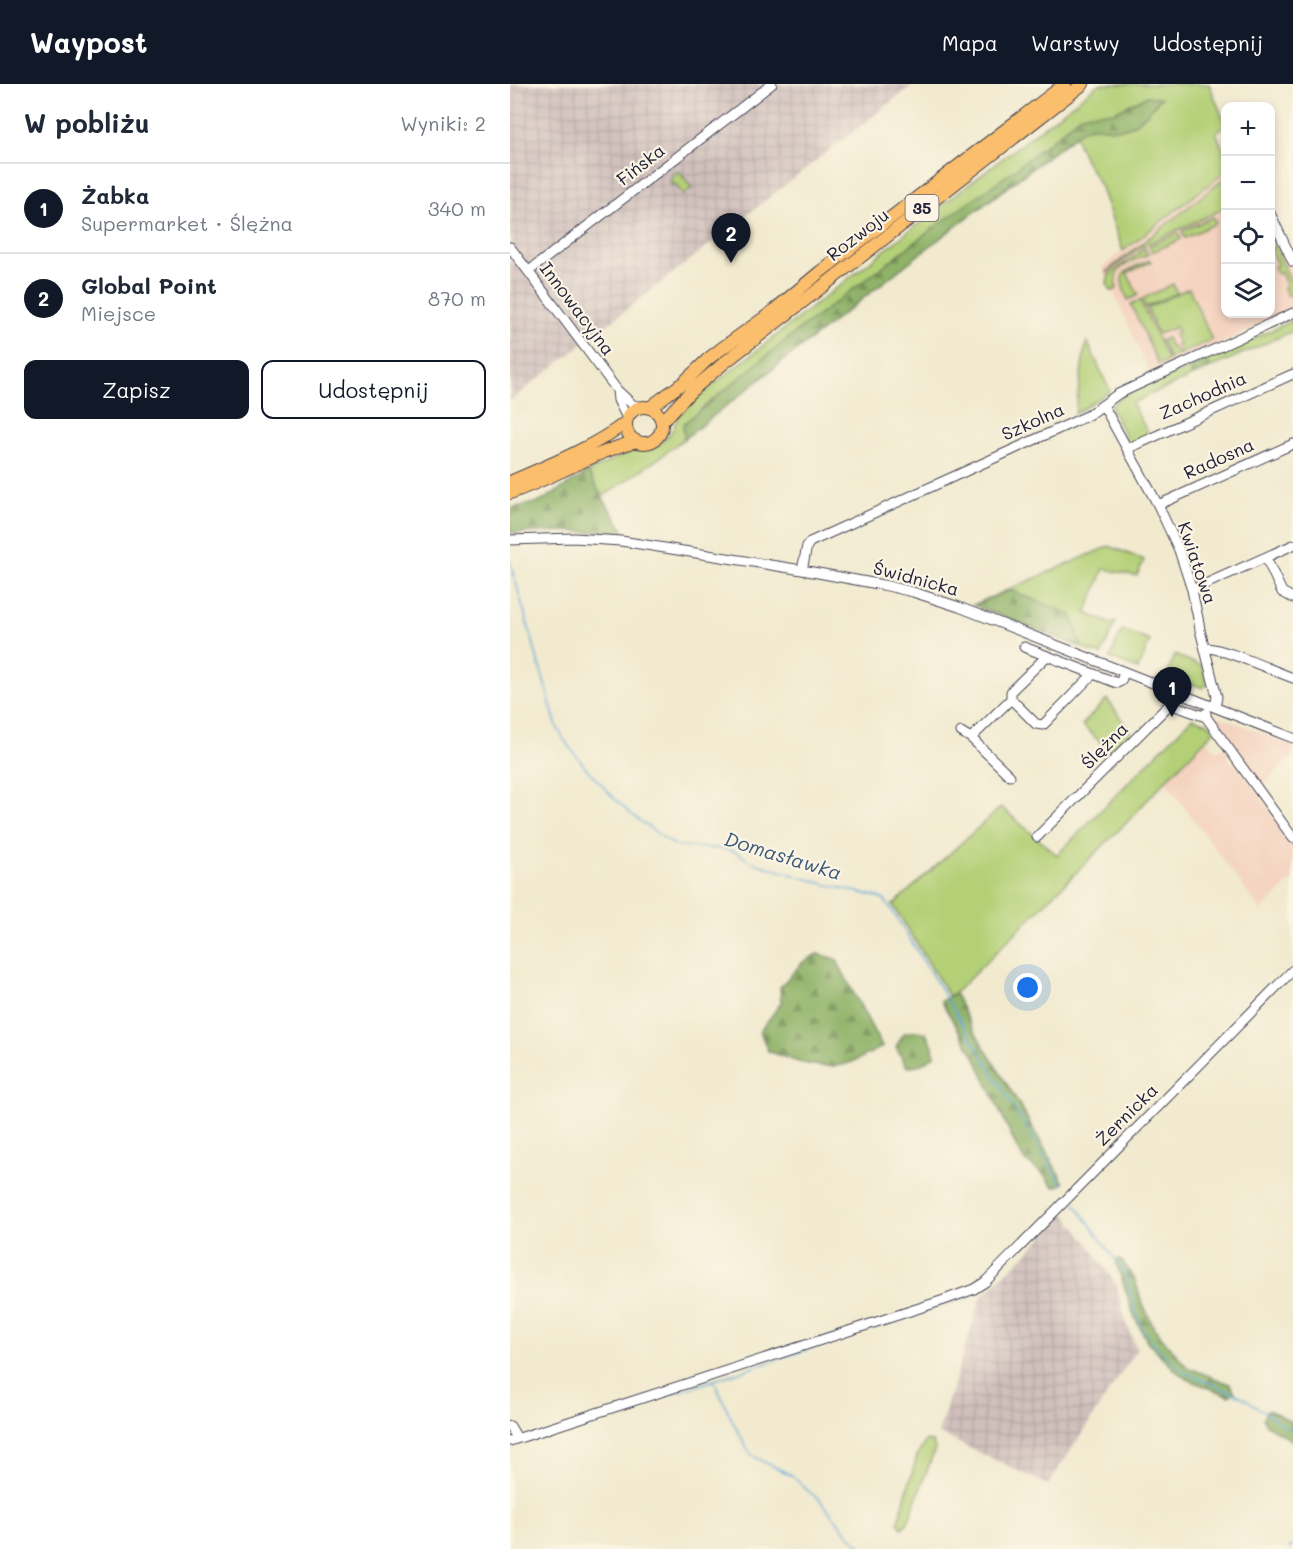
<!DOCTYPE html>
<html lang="pl">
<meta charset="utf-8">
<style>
:root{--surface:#fff;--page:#f6f6f7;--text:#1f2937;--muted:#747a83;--line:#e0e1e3;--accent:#111827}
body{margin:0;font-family:Mali,sans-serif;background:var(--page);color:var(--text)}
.controls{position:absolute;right:18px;top:18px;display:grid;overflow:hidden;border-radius:12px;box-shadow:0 3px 9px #0003}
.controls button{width:54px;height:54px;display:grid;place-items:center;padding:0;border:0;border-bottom:2px solid var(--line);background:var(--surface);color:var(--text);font:30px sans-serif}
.you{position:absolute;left:518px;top:904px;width:21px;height:21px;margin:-15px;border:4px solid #fff;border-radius:50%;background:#1a73e8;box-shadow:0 0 0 9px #1a73e833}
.badge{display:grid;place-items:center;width:39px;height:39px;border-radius:50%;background:var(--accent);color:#fff;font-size:20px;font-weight:700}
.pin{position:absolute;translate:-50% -50px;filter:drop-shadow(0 2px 3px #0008)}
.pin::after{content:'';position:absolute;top:32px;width:21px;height:18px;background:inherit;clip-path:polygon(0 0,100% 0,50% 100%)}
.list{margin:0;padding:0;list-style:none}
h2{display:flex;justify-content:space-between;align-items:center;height:78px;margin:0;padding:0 24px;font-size:26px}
h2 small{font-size:20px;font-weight:400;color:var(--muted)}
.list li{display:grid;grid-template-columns:39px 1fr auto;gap:18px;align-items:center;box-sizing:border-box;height:90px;padding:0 24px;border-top:2px solid var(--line)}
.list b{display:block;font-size:22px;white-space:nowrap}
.list p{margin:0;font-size:20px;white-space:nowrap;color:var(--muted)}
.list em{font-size:20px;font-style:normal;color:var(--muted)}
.actions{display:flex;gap:12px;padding:18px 24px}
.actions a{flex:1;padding:14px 0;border:2px solid var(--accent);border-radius:12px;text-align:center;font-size:21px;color:var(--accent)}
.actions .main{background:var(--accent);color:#fff}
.icon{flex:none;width:33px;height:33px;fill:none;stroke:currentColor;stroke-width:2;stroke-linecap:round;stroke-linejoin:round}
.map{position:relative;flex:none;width:783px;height:1465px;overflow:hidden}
header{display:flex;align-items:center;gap:36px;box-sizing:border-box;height:84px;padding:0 30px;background:var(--accent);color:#fff}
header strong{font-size:28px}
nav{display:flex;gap:33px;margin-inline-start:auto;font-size:21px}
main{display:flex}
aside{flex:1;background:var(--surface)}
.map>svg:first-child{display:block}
.built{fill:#f4d3c0}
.industrial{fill:url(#industrial-grid)}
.grass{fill:#b4d077;stroke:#6b7959;stroke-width:1.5}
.forest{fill:url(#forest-firs);stroke:#586a52;stroke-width:1.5}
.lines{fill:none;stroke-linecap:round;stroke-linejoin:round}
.stream{stroke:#5da9d6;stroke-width:1.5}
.minor-casing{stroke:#414051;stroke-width:11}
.major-casing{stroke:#414051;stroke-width:14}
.minor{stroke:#fff;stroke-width:9}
.major{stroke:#fabe6d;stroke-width:12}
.labels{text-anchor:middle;stroke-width:4.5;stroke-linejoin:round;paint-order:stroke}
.shield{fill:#fcf5e5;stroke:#63616e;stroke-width:1.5}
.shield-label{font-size:16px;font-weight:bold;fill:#22223b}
.street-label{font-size:18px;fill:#22223b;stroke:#fcf5e5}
.water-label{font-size:20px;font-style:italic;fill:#3a5879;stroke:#fcf5e5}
</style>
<header>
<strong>Waypost</strong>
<nav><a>Mapa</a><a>Warstwy</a><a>Udostępnij</a></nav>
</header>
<main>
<aside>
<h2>W pobliżu<small>Wyniki: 2</small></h2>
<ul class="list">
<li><span class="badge">1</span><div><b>Żabka</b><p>Supermarket · Ślężna</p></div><em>340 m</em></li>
<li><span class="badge">2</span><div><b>Global Point</b><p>Miejsce</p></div><em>870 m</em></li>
</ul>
<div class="actions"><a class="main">Zapisz</a><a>Udostępnij</a></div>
</aside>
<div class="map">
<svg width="783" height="1465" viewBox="0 0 783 1465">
<defs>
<pattern id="industrial-grid" width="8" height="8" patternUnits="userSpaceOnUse" patternTransform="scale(1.5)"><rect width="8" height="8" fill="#d0c0bc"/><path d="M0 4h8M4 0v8" fill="none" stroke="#b2a5a2"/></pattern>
<pattern id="forest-firs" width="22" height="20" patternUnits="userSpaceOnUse" patternTransform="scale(1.5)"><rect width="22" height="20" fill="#8fb268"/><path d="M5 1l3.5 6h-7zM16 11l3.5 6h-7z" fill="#749057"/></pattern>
</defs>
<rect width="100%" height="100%" fill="#fcf5e5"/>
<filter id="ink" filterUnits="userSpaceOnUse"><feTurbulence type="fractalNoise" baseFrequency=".0167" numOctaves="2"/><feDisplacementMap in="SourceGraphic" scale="12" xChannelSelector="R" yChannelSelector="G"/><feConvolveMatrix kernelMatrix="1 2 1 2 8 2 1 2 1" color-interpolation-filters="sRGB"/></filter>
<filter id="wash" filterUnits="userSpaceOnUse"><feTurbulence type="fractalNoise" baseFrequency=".008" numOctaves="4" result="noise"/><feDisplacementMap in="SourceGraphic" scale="24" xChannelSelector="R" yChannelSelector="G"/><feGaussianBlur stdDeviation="1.35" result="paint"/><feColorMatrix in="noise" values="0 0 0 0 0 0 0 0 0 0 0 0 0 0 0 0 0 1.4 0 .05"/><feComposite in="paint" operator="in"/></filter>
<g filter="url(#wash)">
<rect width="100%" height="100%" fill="#f1eacf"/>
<path class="built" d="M715 88 716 230H760L761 146 783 195V226L662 282 640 290 592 183Z
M700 629 783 661V671L752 702 699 631Z
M696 655 706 667 715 663 718 668 717 672 721 679H726L783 756V795L751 827 655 697Z"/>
<path class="industrial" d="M0 0H404L0 317Z
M555 1129 580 1162 607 1202 616 1240 627 1265 538 1401 428 1349 471 1213 515 1171Z"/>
<path class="grass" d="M589 0H699L715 39V42L706 48 715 70V88L613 167 590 101 575 76 565 52 412 168 148 375 92 413 78 388 123 366 140 365 149 361 162 347 169 331 190 311 440 115Z
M169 87 182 104 173 111 165 100 162 101 160 98 162 92Z
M715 94V124L629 164 597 189 596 188Z
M703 133 706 139 675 154 672 147Z
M668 149 671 155 642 168 639 162Z
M765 162 783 202V216L780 210 777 211 774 203 777 202 771 189 768 190 764 183 767 181 760 164Z
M635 164 638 170C622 178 600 182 607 205L601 207 597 199 599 191Z
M640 176 641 178 617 189 628 211 618 216C604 186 615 188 640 176Z
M663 200 667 209 636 223 632 215Z
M679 204 702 256 659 275 651 256 657 254 661 264 663 263 666 269 670 268 667 261 669 260 664 250 668 247 666 243 648 250 637 224Z
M630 216 658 277 652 280 651 278 648 280 621 220Z
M783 236V247L622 319 639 351 622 359 618 357 600 323C610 309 649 296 666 288H670L710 270 712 267 720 263 724 264Z
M577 257 600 307 565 330 574 270Z
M599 462 634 476 627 492 594 485 576 529 601 540 606 538 591 571 463 521Z
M612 546 640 557 628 585 600 574Z
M665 571 692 582 697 600 693 604 682 600 675 603 655 595Z
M597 615 622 650 603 670 572 641Z
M682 634 698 639 704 647 655 697 620 735 445 909 439 912 383 821 491 723 547 771Z
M416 1356 423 1358 425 1365 398 1438 392 1444 388 1438 407 1372Z"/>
<path class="forest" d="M637 12 651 14C641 25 630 40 615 44 602 48 589 40 577 44 573 45 568 49 565 51L412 168 174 355 173 340 276 256 422 145 504 86 554 46 569 32 580 29 604 28Z
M695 277 702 283 682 292 680 287 682 283Z
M78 388 92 413 110 440 114 449 55 447 0 449V424L30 418Z
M500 506 562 531 572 563 463 521Z
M307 870 326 875 372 963C360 969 344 979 332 981 308 986 280 976 258 967L250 947 271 919 270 903 293 878Z
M445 909 461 942 509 1020 554 1099 544 1103 533 1090 514 1076 504 1058 465 973 431 917Z
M407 947 416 949 423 962 424 972 412 980 397 983 386 963 394 949Z
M609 1175 612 1177 625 1195 630 1213 644 1244 677 1283 720 1300 725 1308 719 1312 677 1295 666 1287 637 1257 624 1232 607 1181 606 1176Z
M757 1326 768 1330 783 1339V1357L756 1341 753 1334Z"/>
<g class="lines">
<path class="stream" d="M0 478 47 643 55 657 76 684 104 714 122 731 159 758 168 762 214 765 226 768 244 779 314 800 368 813 374 816 380 823 552 1101
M565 1120 615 1189 631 1243 646 1262 674 1288 733 1313 783 1348
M204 1297 223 1338 240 1369 246 1374 283 1392 298 1407 309 1415 339 1451 354 1465
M18 1357 461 1212
M779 1465 783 1461"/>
</g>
</g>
<g filter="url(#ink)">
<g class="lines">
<g class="minor-casing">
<path id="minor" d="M760 129 783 178
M0 163 107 306 123 321 132 323
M19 187 262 0
M107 306 108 316 117 334
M593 321 648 421 669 466 682 506 689 539 690 546 707 613 705 623
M617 365 783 290
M648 421 783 360
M0 456 64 454 111 457 292 486 373 501 403 508 449 523 783 654
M756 474 772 508 783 514
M292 486 297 462 300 458 579 331 608 310 783 229
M682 506 783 461
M514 563 607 599 611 597 614 588
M695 564C709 562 766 588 783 594
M537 572 503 605 501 608V615L526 640 533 641 536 638 583 590
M696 629V633L783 754
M451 648 461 654 500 692
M461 654 501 615
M527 753 660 620 696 633
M0 1342 7 1354
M0 1357 434 1216 464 1205 475 1198 783 886"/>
</g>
<g class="major-casing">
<path id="major" d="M116 341a18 18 0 1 1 36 0a18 18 0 1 1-36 0Z
M139 324 174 298 198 275 211 265 257 232 310 188 555 0
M152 338 181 307 214 279 573 0
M0 398C37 382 84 363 115 339
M0 409C43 394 82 369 127 357"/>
</g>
<use href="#minor" class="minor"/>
<use href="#major" class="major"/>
</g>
</g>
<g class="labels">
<rect class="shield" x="395.5" y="111" width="33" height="26" rx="4.5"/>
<g class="shield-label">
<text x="412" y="130">35</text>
</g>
<g class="street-label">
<text transform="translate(131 81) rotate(-38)" y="6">Fińska</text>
<text transform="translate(348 151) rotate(-38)" y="6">Rozwoju</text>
<text transform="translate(67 225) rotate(53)" y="6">Innowacyjna</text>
<text transform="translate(693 312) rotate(-24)" y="6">Zachodnia</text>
<text transform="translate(523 338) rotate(-24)" y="6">Szkolna</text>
<text transform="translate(709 375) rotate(-24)" y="6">Radosna</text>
<text transform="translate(687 479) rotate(71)" y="6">Kwiatowa</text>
<text transform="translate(406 495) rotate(15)" y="6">Świdnicka</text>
<text transform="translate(595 662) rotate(-45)" y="6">Ślężna</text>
<text transform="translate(617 1031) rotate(-45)" y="6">Żernicka</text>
</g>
<g class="water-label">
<text transform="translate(273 772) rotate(17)" y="7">Domasławka</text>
</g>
</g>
</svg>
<div class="controls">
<button>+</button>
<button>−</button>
<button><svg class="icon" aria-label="locate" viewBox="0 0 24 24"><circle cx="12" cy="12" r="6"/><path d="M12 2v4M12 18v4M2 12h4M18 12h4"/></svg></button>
<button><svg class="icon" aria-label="layers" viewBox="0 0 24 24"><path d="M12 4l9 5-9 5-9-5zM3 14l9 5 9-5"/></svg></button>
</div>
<div class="you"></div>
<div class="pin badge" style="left:662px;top:633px">1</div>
<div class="pin badge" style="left:221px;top:179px">2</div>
</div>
</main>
